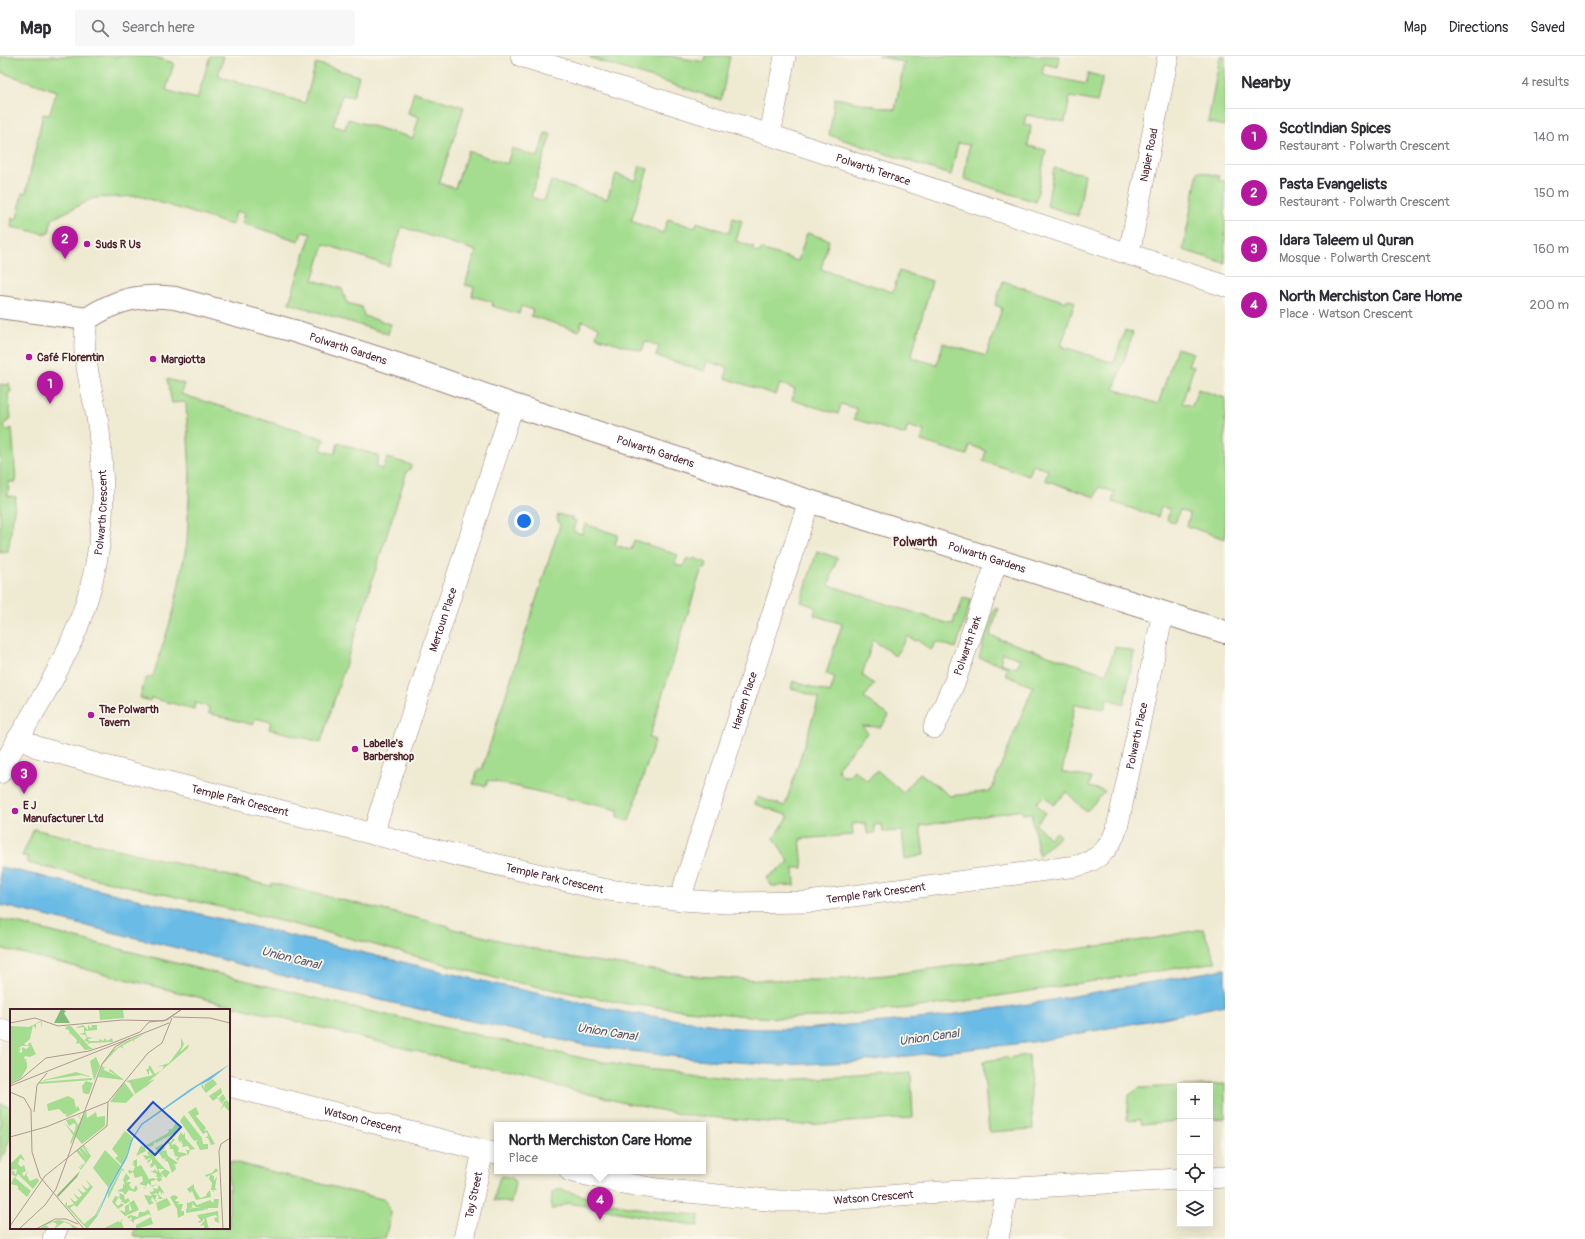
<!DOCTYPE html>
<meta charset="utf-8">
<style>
:root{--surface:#fff;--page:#f7f7f7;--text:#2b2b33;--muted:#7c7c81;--line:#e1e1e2;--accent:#b5179e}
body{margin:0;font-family:Pangolin,sans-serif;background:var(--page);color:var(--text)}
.controls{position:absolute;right:12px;bottom:12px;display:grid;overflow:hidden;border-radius:0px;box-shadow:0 4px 16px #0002}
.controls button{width:36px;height:36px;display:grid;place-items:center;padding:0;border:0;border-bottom:1px solid var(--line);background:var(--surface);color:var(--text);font:20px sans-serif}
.you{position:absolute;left:524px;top:465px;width:14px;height:14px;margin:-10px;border:3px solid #fff;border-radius:50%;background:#1a73e8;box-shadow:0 0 0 6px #1a73e833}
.badge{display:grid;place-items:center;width:26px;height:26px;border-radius:50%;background:var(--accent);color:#fff;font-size:13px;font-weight:700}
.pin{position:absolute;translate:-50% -33px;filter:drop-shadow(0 1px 2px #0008)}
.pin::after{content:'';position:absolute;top:21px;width:14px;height:12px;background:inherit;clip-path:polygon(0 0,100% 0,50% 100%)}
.popup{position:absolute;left:494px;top:1066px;width:212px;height:52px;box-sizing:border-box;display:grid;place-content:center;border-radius:0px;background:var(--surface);filter:drop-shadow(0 1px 3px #0005);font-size:13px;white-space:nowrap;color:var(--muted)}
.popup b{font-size:15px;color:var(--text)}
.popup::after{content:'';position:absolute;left:50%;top:100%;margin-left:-8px;border:8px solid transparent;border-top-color:var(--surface)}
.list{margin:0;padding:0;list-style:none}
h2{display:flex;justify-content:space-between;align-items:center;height:52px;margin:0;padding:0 16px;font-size:17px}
h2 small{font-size:13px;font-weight:400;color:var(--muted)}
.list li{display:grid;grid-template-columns:26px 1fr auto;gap:12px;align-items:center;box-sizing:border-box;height:56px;padding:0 16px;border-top:1px solid var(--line)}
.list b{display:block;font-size:15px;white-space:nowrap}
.list p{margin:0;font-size:13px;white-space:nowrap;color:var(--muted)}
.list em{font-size:13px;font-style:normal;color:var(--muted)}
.icon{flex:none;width:22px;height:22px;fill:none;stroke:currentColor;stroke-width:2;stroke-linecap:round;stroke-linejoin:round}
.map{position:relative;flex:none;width:1225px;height:1183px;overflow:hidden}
header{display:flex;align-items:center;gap:24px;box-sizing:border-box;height:56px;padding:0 20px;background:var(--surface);border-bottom:1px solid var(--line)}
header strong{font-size:19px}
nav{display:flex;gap:22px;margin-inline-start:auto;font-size:14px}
.search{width:280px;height:36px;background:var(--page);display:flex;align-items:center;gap:10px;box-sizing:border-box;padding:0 14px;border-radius:0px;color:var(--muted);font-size:15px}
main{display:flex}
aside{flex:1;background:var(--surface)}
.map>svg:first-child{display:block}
.green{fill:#a4dd8f;stroke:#777e5d;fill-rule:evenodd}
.water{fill:#6abbe5;stroke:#5a6d88}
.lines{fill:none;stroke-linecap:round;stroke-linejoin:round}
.minor-casing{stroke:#9c847e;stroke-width:22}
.tertiary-casing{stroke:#9c847e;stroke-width:24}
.minor{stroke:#fff;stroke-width:21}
.tertiary{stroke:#fff;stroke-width:22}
.poi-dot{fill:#b5179e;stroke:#fbf7ec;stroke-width:1.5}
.labels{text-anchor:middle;stroke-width:3.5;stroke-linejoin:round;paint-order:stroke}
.street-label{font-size:11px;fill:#4a1f2b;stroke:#fbf7ec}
.poi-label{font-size:11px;font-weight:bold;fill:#4a1f2b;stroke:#fbf7ec;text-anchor:start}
.neighbourhood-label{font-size:12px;font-weight:bold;fill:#4a1f2b;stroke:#fbf7ec}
.water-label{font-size:12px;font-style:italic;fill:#55566c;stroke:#fbf7ec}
.inset-road{fill:none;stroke:#ad998f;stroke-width:1}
.view{fill:#1d4ed8;fill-opacity:0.15;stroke:#1d4ed8;stroke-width:2}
.inset-edge{fill:none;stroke:#4a1f2b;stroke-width:2}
</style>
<header>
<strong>Map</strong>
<div class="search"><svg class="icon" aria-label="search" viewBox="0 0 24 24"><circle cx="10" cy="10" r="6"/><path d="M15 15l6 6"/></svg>Search here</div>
<nav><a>Map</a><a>Directions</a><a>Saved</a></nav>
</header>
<main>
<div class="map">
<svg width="1225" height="1183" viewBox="0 0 1225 1183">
<rect width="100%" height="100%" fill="#fbf7ec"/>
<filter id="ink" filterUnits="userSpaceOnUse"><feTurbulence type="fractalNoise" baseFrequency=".025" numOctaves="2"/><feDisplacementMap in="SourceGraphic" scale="8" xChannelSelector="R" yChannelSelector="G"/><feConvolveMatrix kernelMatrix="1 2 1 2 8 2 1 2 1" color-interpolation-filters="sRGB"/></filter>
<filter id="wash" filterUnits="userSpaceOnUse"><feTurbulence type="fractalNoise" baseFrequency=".012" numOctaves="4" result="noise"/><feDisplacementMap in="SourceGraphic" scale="16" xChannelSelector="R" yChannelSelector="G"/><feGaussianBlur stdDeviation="0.9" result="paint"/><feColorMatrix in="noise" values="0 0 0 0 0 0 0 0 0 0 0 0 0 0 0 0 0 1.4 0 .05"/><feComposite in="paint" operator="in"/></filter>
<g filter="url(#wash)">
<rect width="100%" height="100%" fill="#efead2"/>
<path class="green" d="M1 0H151L174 7 166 34 197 43 210 0H224L218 20 305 47 316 7 359 20 353 41 342 39 333 70 345 73 348 63 413 82 419 61 408 57 414 36 464 51 439 127 455 132 468 95 507 108 512 92 538 101 545 77 551 78 531 141 544 145 551 125 607 143 616 118 636 125 640 110 648 113 631 165 663 177 668 163 695 172 697 166 729 177 733 162 742 165 736 185 754 191 753 195 759 197 761 193 798 205 807 177 829 184 821 213 893 236 899 215 932 225 911 301 937 309 943 287 986 300 1002 252 995 249 1003 225 1066 246 1067 243 1075 246 1061 290 1114 307 1125 274 1133 277 1114 333 1158 348 1177 292 1193 297 1188 309 1194 311 1182 347 1192 350 1198 333 1225 342V483L1187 470 1190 458 1180 454 1175 467 1167 464 1170 453 1161 451 1158 461 1112 446 1115 436 1099 431 1095 441 1045 424 1048 414 1033 409 1029 420 983 405 986 395 970 389 967 399 921 385 924 375 908 370 905 379 854 363 857 353 841 348 838 358 792 344 795 333 780 328 776 339 725 322 728 312 707 305 704 315 656 300 659 290 645 285 642 295 596 281 599 271 582 265 579 275 531 260 533 254 521 250 519 258 492 250 493 246 472 240 474 231 465 229 476 195 402 171 389 210 324 188 313 224 342 233 347 247 362 251 364 260 391 268 388 278 289 247 311 178 302 176 299 185 242 167 245 158 237 155 232 169 139 140 94 142 52 163 49 177 47 178 11 171 12 162 17 163 22 137H26L43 58 49 59 57 35 0 16Z
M591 0H670L704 6 705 0H730L721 44 590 2Z
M878 0H1060L1058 11 1044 8 1042 19 1086 28 1088 17 1103 21 1097 46 1070 41 1065 66 1026 59 1024 69 1031 70 1028 90 1046 94 1036 146 964 123 969 89 958 87 951 119 829 79 835 42 895 54 904 6Z
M1220 0H1225V70L1208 66Z
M1054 112 1085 118 1078 160 1047 150Z
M1198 115 1219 120 1218 124 1225 125V207L1183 194Z
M167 323 184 328 181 338 324 383 321 394 335 398 338 387 379 400 376 411 383 413 387 402 412 409 410 413 407 415 321 686 269 673 271 666 255 662 253 669 208 657 209 651 195 647 194 653 151 642 150 645 140 642 145 623 153 620 173 557 187 487 190 418 186 348 184 346 172 347Z
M9 327 11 336 8 337 11 363 4 368 6 375 12 372 16 426H9L8 440 16 441 8 496 0 495V497V328L7 329Z
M558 458 572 462V464L576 465 573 475 582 478 585 468 618 479 615 489 631 494 634 484 678 499 675 508 683 511 687 502 693 504 694 502 707 507 706 512 701 515 649 682 655 684 629 765 617 762 618 754 488 724 486 730 473 728 478 713 482 714 484 707 560 469 557 463Z
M817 495 837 502 829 529 943 566 953 568 955 560H957L963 542 971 544 956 592 936 586 931 594 917 584 915 585 908 580 895 600 873 584 862 619 874 628 864 642 889 660 881 671 861 670 868 676 838 711 839 716 843 720H848L854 714 867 725 877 714 903 737 920 717 950 740 991 735 1033 631 1005 619 1008 611 979 602 994 552 998 553 990 580 1106 618 1115 591 1134 596 1124 648 1107 643 1105 653 1075 648 1062 716 1091 722 1089 731 1105 735 1086 756 1067 736 1053 749 1044 740 1036 747 1045 757 1036 768 1049 782 1056 776 1060 780 1039 799 1031 757 1023 758 1022 754 920 770 924 799 905 803 902 775 883 776 882 768 874 769 875 777 867 778 866 767 852 768 853 779 800 783 803 812H794L795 829 772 830 766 822 789 806 774 782 789 760 755 748 757 741 785 750 819 642 791 632 793 625 830 637 835 621 826 618 842 568 814 559 816 551 801 546ZM1003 597 1020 603 1017 612 1000 607Z
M34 773 271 830 272 827 449 870V872L568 901 694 920 758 924H822L886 919 1150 883 1203 873 1216 906 953 947 891 954 824 961 782 962 757 961 627 948 499 923 353 883 264 861 27 807 29 801 22 800Z
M0 863 360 953 582 1002 635 1012 748 1023 779 1024 857 1020 911 1016 913 1062 802 1069 685 1059 629 1048 0 892Z
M1029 999 1033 1073 989 1076 983 1005Z
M1225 1028V1062L1211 1063 1210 1030H1180V1061H1178L1179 1065 1142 1068 1141 1063 1127 1064 1129 1039 1140 1032Z
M0 1048 11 1051V1080L0 1107Z
M229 1105 386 1144 391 1157 385 1183H145L133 1179 136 1172H229Z
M503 1120 512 1122 515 1126 511 1147 494 1144 499 1123Z
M559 1133C604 1147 652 1156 699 1159L698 1170 568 1147 554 1153H551L552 1137Z"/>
<path class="water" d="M0 811 23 816 499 929 623 956 736 972 767 973H804L939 961 956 958 1029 948 1225 913V949L1168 961 1033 986 854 1006 781 1009 695 1003 584 989 471 965 332 933 198 897 0 849Z"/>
</g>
<g filter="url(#ink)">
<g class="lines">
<g class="minor-casing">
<g id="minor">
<path id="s1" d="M521 0 770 79 1225 230"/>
<path d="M770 79 785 0"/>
<path id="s2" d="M1129 198 1168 0"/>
<path id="s3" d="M934 672 955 625 997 505"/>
<path id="s4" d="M18 682 37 691 101 709 456 799 601 833 682 844 727 847 808 846 1076 810C1098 805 1110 793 1117 772L1163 557"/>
<path id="s5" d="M0 717C18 680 41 647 59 611 89 555 103 497 103 434 102 410 101 385 97 361 93 340 87 318 85 296 84 285 86 273 87 263"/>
<path id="s6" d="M375 779 377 765 513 349"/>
<path id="s7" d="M682 844 684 830 809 445"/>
<path d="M0 973 11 976"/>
<path id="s8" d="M229 1030 497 1098"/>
<path id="s9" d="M570 1115 622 1127 658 1133 778 1145H823L926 1137 1180 1123"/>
<path d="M1210 1122 1225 1121"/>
<path d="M53 1183 57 1172"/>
<path id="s10" d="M464 1183 483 1095"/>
<path d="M998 1183 1007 1133"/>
</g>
</g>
<g class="tertiary-casing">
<g id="tertiary">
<path id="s11" d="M0 251 87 263C117 243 140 238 175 242L294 275 415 314 513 349 809 445 1225 576"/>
</g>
</g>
<use href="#minor" class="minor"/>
<use href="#tertiary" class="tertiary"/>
</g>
</g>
<g class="poi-dot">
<circle cx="87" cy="188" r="4"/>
<circle cx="29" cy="301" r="4"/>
<circle cx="153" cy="303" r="4"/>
<circle cx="91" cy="659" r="4"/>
<circle cx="355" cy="693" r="4"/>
<circle cx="15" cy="755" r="4"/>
</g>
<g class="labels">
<g class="street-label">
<text dy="4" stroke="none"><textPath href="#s2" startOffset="101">Napier Road</textPath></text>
<text dy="4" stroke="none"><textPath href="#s1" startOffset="370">Polwarth Terrace</textPath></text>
<text dy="4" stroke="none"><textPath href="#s11" startOffset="361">Polwarth Gardens</textPath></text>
<text dy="4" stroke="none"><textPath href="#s11" startOffset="685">Polwarth Gardens</textPath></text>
<text dy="4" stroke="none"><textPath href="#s5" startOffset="283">Polwarth Crescent</textPath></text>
<text dy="4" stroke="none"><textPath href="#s11" startOffset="1033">Polwarth Gardens</textPath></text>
<text dy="4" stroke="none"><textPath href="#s6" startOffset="226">Mertoun Place</textPath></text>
<text dy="4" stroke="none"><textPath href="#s3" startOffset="89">Polwarth Park</textPath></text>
<text dy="4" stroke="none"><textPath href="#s7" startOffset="209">Harden Place</textPath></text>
<text dy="4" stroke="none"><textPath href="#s4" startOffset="1234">Polwarth Place</textPath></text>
<text dy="4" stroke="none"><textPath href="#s4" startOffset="231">Temple Park Crescent</textPath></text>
<text dy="4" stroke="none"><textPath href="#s4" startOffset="555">Temple Park Crescent</textPath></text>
<text dy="4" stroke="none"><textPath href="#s4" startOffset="879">Temple Park Crescent</textPath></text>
<text dy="4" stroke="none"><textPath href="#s8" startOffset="138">Watson Crescent</textPath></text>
<text dy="4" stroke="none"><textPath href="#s10" startOffset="45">Tay Street</textPath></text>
<text dy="4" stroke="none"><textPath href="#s9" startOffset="306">Watson Crescent</textPath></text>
</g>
<g class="poi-label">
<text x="95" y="192">Suds R Us</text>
<text x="37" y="305">Café Florentin</text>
<text x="161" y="307">Margiotta</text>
<text x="99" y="657">The Polwarth<tspan x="99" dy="13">Tavern</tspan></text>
<text x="363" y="691">Labelle's<tspan x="363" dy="13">Barbershop</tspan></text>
<text x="23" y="753">E J<tspan x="23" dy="13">Manufacturer Ltd</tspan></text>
</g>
<g class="neighbourhood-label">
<text x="915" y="490">Polwarth</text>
</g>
<g class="water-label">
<text transform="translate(291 902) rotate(14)" y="4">Union Canal</text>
<text transform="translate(607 976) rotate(9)" y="4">Union Canal</text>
<text transform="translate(929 981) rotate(-8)" y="4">Union Canal</text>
</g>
</g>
<g transform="translate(10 953)">
<rect width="220" height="220" fill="#efead2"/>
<path d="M89 0H113L114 9 90 11ZM31 12 32 14 31 19V13L26 15V20L23 16 20 30 8 40 11 39 9 43 12 44V38L16 40 20 37H11L14 35 17 37 20 33 26 45 20 48 15 47 14 50H17L15 52 8 47 15 52 17 53V59L11 69 0 74V17L19 18ZM73 16 78 21V16L81 19 82 16H87V21L75 22 77 28 83 29 78 30 79 32H89L90 30 93 32 95 29 97 32 102 29 103 33 80 34 77 36 83 40 75 41 69 34 66 35 67 31 60 24V28L59 21 55 20 57 17H52H61L77 35 79 34 74 31 77 29 75 26 69 25 74 24V18L65 19ZM134 25 124 31V34L123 31 112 37 114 40 111 38 108 39 92 56 94 59 97 57 95 59 93 60 96 62 109 68 99 62 100 60 114 71 88 68 94 52 102 42 117 32ZM171 29 174 35 170 43 179 35 178 39 138 73 145 70 137 77 125 85 120 74 116 72 139 67 136 60H139V67L143 66 138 59 140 56 145 65 152 61 154 57 147 58 159 54 171 38ZM86 48 90 57 84 72 80 52ZM66 63 82 68 71 66 30 72ZM82 69V71L28 75 29 73ZM203 70 207 75 196 84 191 77 193 75 194 80 195 75ZM76 72 83 74 79 85H76L73 84 72 77ZM114 73 124 86 116 94 100 93ZM211 79 212 84 207 88 211 93 209 89 213 85 216 90 212 93 215 97 213 93 217 91 220 95 219 102 214 97 210 101 213 96 207 89 203 92 199 87ZM58 87 64 90 66 99 61 104 68 97 70 101 57 108 55 106 58 105H54L49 100 38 102 37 95ZM186 98 189 105 186 107 196 119 194 122 197 121 205 135 201 136 198 129H195L198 127 197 123 193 125 178 103ZM76 101 77 109 86 103 87 108 95 107V117L72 135 65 127 61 135ZM75 102 71 112 61 135 60 134 63 126 54 113 64 124 66 116 64 114 59 117 56 111 64 109 68 116 71 111 68 107 72 105 69 107 71 110ZM174 106 192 129 193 135H198V140L190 141 186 133 188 131 184 132 170 112ZM166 114 171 119 166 121 167 123 146 134 145 132 143 137 135 138 136 142 126 147 131 136 133 138 158 124 159 121H156L162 120ZM115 122 120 126 123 122 120 126 122 128 118 145 112 156 105 149 108 147 102 140ZM171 123 173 126 175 124V129L185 140 180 141 178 147 176 141H180L178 137 172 138 173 134 171 135 172 132 169 133 168 129ZM163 129 165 131 161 135 163 136 167 133 165 135 169 139 168 143 175 144 177 146 170 148 168 152 166 150 169 148 165 147 163 140H159L162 137 160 139 159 135 155 133H161ZM152 135 155 139 152 142 156 141 158 147 168 154 161 157 165 156 166 160 162 164 158 153 154 151 157 149 153 150 145 139ZM74 136 83 145 74 137 81 147 71 161 68 157 72 160 70 156 73 158 71 155 74 156 75 153 66 142 68 140 77 151 69 140 71 138 79 147 72 137ZM95 141 111 157 98 178 83 159ZM142 141 145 149 155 160H148L150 164 155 160 160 163 156 169 151 164 153 169 150 167 152 171 149 173 146 170 149 168H146L147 165 140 162H144V160L148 163 146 157 144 155V157L140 159 141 156 138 157 142 154V150L137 155 138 151 141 150 140 149 136 151 133 146 139 147 137 143ZM11 145 15 152 10 149 8 155 11 158 14 156 16 162 12 164 14 168 16 164 19 163 16 165 20 172 27 169 29 172 23 180 8 165 6 168 1 165 2 162H5L4 164 6 165 7 160 2 161 0 164V155ZM127 150V158L131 156 139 170 144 169 146 171 141 172V177L147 175 142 178 138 174 135 179 133 180 136 177 129 175 133 172 132 167 125 169 123 163 119 165 118 161 123 162 125 158 121 154 124 156 123 152ZM112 159 115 162 112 161 98 190V184ZM206 159 208 162 201 166 204 167V172L207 167 205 179 207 181H205L203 183 204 184 202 182 205 181H201L202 174 199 170 200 166 196 168 195 166 202 164ZM116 164 120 169 116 173H121L119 176 123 181 126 176 128 180 125 183 119 181 115 186 113 183 107 182 113 179V175L115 176 113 171ZM4 168 21 182 17 188 8 180V177L1 175ZM75 170 83 178 67 198 64 196 60 199 74 215 85 206 94 189 86 208 77 220 55 196 57 192V197L64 195 59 188 65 193 68 191 63 184 69 189 72 186 67 179 73 184 76 182 71 175 77 180 80 177ZM184 175V179L190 189 196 187 197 184 200 181 201 188 186 191 182 182 180 184 177 180ZM149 176 155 185 152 183V186L150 182 148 185 153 190H147L149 189 148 186 146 184 143 186H147L145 191 147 192 146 193 142 188 141 191 144 194 139 196 134 186 142 187 139 182 141 183 144 182 143 179 147 180ZM107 183 114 186 115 191 118 189 120 192 115 195 113 193H110L112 192 109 188 105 194 108 197 112 194 114 196 108 200 102 193 105 187 109 188 110 185ZM164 186 168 188 165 192 170 193 167 195H173L171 202H174V206L168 209 167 200 160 188ZM157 189 161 196 148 202 146 194ZM204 190H209L208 199H198L197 201 194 199 195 201 176 204V200L191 198H186L181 193 183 196 181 198H184L177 200V194L184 192 187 196 200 191 203 194ZM124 191 129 201 115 207 109 201 115 203V197L119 195V202L122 201 119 194ZM138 198 136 202 139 201 141 207 139 205 124 211V214L120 211 122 210 121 208 119 210 117 208 120 206 128 208 129 203H135ZM208 202 209 214 205 212 204 209 208 208 205 206 196 209 199 220H194V216L190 217 195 211 193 210V212L189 214 188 212H191L187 206ZM141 208 143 215 126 220V216ZM114 210 111 212 114 220H92L109 212 110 214 111 211ZM49 211 57 213 70 220 62 219 61 216 54 213 44 220 47 215 43 213 36 216 40 220H29L39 213Z" fill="#a4dd8f"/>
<path d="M51 0 56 2 54 4 60 14H44ZM70 162 67 168 48 188 49 191 47 186Z" fill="#83bc7a"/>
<path d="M220 55 200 71 188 77 132 116 123 130 117 149 100 179 88 206 77 220 88 205 99 177 117 146 121 131 131 115 179 81Z" fill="#6abbe5"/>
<path class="inset-road" d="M163 8 200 9 220 14M0 14 25 9 48 17 112 11 154 12 172 0M0 75 11 70 36 49 79 42 100 35 130 23 139 13 157 11 172 0M0 77 159 14M0 83 14 89 21 101 22 143 30 168 74 220M98 93 138 44 152 34 162 9M24 103 27 76 37 64M0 128 36 118 98 93M0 217 35 167 97 117 98 93M9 220 35 196 46 180 92 55 105 38 120 29M26 220 45 210H56L68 215M213 220 209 142 211 135 220 129"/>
<path class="view" d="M143 93 171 118 145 146 118 121Z"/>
<rect width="220" height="220" class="inset-edge"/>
</g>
</svg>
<div class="controls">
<button>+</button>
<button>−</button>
<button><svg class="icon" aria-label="locate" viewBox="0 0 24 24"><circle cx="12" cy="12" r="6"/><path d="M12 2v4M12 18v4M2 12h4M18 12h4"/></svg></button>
<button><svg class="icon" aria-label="layers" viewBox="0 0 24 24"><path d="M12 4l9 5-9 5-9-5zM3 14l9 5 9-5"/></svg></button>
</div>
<div class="you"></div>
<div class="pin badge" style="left:50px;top:348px">1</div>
<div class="pin badge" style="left:65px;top:203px">2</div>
<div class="pin badge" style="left:24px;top:738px">3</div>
<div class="pin badge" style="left:600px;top:1164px">4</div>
<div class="popup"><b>North Merchiston Care Home</b>Place</div>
</div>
<aside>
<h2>Nearby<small>4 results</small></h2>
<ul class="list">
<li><span class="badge">1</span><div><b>ScotIndian Spices</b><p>Restaurant · Polwarth Crescent</p></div><em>140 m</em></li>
<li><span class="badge">2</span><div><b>Pasta Evangelists</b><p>Restaurant · Polwarth Crescent</p></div><em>150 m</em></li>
<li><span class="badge">3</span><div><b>Idara Taleem ul Quran</b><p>Mosque · Polwarth Crescent</p></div><em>160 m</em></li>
<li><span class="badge">4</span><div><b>North Merchiston Care Home</b><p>Place · Watson Crescent</p></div><em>200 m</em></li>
</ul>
</aside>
</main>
